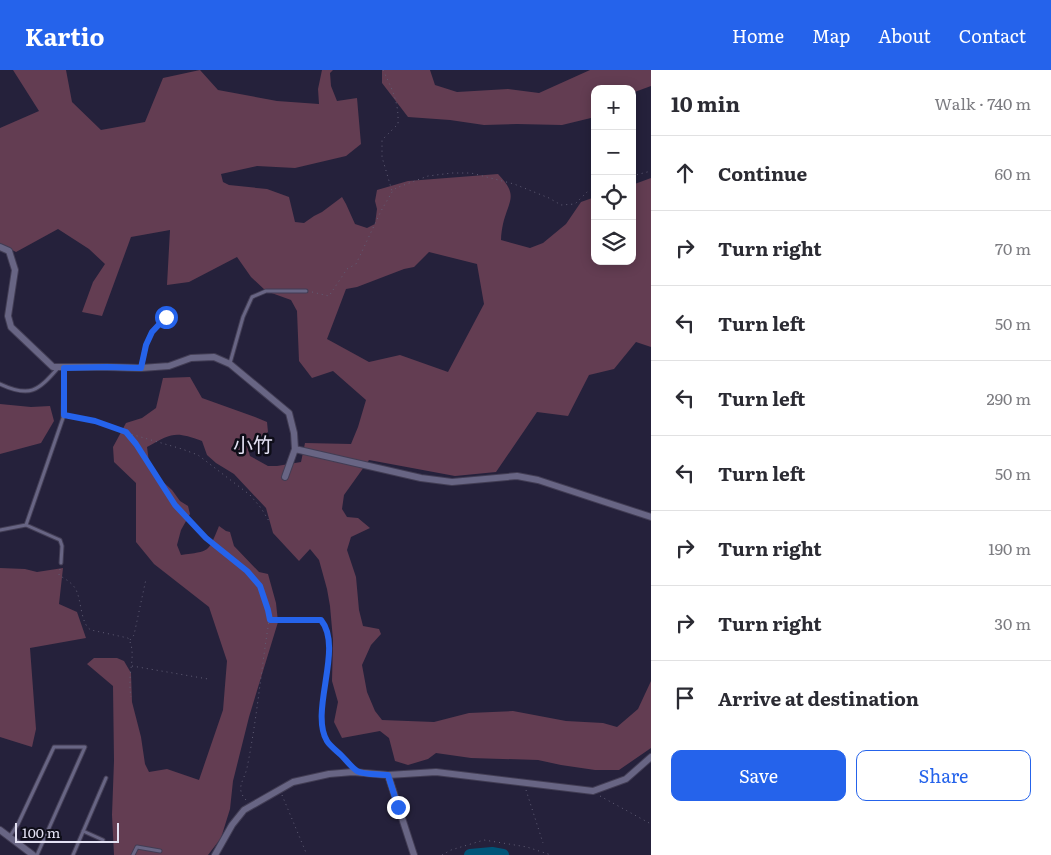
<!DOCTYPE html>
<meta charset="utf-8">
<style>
:root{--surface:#fff;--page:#f2f2f3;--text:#2b2b33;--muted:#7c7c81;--line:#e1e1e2;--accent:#2563eb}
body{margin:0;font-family:Literata,"Noto Sans JP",serif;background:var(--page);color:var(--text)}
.controls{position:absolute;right:15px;top:15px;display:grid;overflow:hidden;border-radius:10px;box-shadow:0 2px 12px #0003}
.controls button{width:45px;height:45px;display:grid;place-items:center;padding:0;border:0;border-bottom:1px solid var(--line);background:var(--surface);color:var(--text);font:25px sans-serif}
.scale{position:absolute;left:15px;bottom:12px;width:104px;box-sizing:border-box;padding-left:5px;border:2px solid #e3e1f3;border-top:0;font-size:14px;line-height:18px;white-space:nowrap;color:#e3e1f3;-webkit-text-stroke:4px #0e0d18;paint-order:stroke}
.stop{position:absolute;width:15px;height:15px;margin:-11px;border:4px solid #2563eb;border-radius:50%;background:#fff}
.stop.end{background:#2563eb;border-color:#fff;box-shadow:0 1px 5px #0008}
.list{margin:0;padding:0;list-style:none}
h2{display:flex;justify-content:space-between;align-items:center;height:65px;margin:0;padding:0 20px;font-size:21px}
h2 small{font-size:16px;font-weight:400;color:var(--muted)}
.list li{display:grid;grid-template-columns:32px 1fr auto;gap:15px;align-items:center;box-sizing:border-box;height:75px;padding:0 20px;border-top:1px solid var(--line)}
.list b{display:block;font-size:19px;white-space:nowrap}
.list em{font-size:16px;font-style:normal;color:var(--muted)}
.actions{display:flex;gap:10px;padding:15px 20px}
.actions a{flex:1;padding:11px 0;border:1px solid var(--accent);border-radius:10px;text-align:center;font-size:18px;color:var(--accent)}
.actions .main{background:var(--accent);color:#fff}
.icon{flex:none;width:28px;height:28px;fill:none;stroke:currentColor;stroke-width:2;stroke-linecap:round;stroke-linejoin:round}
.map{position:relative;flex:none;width:651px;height:785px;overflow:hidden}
header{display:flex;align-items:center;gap:30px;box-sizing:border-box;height:70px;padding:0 25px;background:var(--accent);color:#fff}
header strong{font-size:24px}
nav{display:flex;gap:28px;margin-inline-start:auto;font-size:18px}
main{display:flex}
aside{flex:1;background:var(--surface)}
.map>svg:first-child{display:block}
.green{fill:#633d52;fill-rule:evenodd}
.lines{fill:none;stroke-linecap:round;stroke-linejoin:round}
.river{stroke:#005679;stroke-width:12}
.service-casing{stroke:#423d54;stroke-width:5}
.minor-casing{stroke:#423d54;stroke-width:8}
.path{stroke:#615e76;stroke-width:1;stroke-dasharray:1 4;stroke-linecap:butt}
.service{stroke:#686584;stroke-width:3}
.minor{stroke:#686584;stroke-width:6}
.route{stroke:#2563eb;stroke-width:6}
.labels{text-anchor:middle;stroke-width:5;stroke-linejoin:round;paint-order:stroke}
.quarter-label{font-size:20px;fill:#e3e1f3;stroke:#0e0d18}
</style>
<header>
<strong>Kartio</strong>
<nav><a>Home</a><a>Map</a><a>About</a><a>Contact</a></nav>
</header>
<main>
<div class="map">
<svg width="651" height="785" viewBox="0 0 651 785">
<rect width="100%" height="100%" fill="#25213b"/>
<path class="green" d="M13 0H66L72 32 101 60 145 52 163 8 200 0 218 20 277 31 319 34 318 19 322 0H333L330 3 331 16 337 31 357 28 361 74 346 86 295 98 257 96 221 104 223 112 229 115 267 119 289 127 295 152 304 153 314 146 322 142 342 127 346 134 355 154 367 158 375 154 377 139 375 131 377 120 408 111 498 104C519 126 509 129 503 154 502 159 501 164 501 170L530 178 543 173 566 154 581 132 595 127V191H632V115L651 108V277L636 272 614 299 589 305 568 346 537 342 496 402 455 406 369 390 344 425 342 439 347 447 358 448 370 458 351 467 347 480 356 507 359 540 363 556 379 559 381 564 371 575 362 595 367 622 375 641 382 650 434 652 469 643 513 641 566 651 603 653 617 657 638 639 651 611V678L619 700H595L561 695 538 690 471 688 436 683 428 689 408 695 395 691 389 668 380 661 342 668 334 652 338 632 332 611 333 570 330 536 327 519 319 490 310 479 299 491 273 463 266 438 234 404 216 393 207 385 202 371C175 361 172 363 147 377L149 392 161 410 172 420 180 431 188 436 190 444 181 460 177 475 181 485C210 481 208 483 219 456L226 461 230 462 234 476 259 502 268 504 276 533 278 552 249 647 233 711 230 739 221 768 208 785H114L112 745 114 691 113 616 87 594 94 588H117L124 591 131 603 132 632 141 667 145 694 149 702 167 699 199 710 223 640 227 591 209 537 154 494 136 472V413L114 392 113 377 126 353 142 348 156 338 163 308 190 307 202 328 255 347 267 352 268 362 247 376 250 386 268 396H277L301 392 305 373 351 374 358 357 366 330 333 301 312 308 299 291 297 241 291 230 266 221 251 207 237 187 189 212 167 215 170 160 131 167 102 246 82 242 93 212 105 194 89 179 58 159 16 182 0 174V58L39 41ZM429 182 477 194 484 234 448 302 400 285 369 292 327 269 346 219 357 217 404 199 414 197Z
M382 0H430L435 15 457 22 508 19 539 23 590 0H651V16L632 23V19H595V47L562 55 517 54 484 55 450 50 408 47 382 13Z
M0 334 31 337 50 336 54 351 41 373 0 384Z
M0 498 25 499 37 502 63 498 59 534 77 542 86 568 30 578 36 659 32 677 0 667Z"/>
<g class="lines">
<path class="river" d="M470 785 492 783 503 785"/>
<g class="service-casing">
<path id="service" d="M230 293 243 247 252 227 266 221H306
M141 298 146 275 152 262 166 247
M0 314C30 328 38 321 58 298
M0 460 26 455
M61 493 62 476 60 470 26 455 63 348 64 298
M83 761 103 770
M10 766 18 754 54 677H85L37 785
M73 785 106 708
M133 785 137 777 160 781"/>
</g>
<g class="minor-casing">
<path id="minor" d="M0 177 9 181 15 200 8 246 11 257 53 297H107L141 298 169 296 191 288 214 287 230 294 289 343 294 363 295 379 285 407
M295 379 421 408 452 412 517 406 538 410 651 447
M388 705 436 702 593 721 626 709 651 687
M0 760 33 785
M215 785 232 755 244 740 293 712 329 704 353 702 388 705 414 785"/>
</g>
<path class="path" d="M383 0C392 19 399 32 398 54L382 70V87L392 121
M632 106 651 101
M312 222 329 226 347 199 356 194 381 141 392 122 396 118 428 106 452 103H471L514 114 549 128 561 135 575 134 587 122 595 119
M68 346 95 351 126 363 136 374 175 435 207 468 247 501 260 516 268 540 270 550 321 551C343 576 311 637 327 670 331 678 344 688 351 695
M127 363 182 379 198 385 250 425 261 438 269 451
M60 499 59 505C65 509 71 512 75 518 82 529 80 554 91 560L128 568C136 581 130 597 130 611 130 617 130 622 131 627
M130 570 134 565 146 509
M132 596 208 609
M526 720 543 773
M282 725 307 785
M600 726 651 754
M246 730C235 718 244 711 247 698 257 649 261 600 269 551
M442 785 451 780 484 770 527 777 551 785"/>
<use href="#service" class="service"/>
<use href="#minor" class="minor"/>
</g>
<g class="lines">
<path class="route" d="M166 247 152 262 146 275 141 298 107 297 64 298V345L95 351 126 362 136 374 175 435 206 468 247 501 260 516 268 540 270 550H321C344 578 309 641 327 671 330 676 337 681 341 685 346 690 351 697 357 701 363 705 380 704 388 705L398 737"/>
</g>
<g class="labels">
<g class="quarter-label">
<text x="253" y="382">小竹</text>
</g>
</g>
</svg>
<div class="controls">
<button>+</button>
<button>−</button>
<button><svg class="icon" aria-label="locate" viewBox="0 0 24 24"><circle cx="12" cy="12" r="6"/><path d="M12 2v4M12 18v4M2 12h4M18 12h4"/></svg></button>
<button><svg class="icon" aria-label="layers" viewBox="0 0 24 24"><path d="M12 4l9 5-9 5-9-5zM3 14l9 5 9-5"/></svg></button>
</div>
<div class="scale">100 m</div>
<div class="stop" style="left:166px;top:247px"></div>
<div class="stop end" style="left:398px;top:737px"></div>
</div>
<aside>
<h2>10 min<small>Walk · 740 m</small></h2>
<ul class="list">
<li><svg class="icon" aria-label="ahead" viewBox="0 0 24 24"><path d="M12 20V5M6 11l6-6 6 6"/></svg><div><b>Continue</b></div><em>60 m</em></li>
<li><svg class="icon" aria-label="right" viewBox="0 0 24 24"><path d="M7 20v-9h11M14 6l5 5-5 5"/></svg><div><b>Turn right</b></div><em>70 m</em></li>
<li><svg class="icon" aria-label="left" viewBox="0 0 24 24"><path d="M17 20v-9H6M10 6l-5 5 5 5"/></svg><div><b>Turn left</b></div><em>50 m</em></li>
<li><svg class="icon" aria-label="left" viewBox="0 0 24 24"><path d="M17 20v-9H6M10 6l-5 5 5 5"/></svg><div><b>Turn left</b></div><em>290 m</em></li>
<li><svg class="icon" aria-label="left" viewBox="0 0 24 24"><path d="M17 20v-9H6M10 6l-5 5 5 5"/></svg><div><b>Turn left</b></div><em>50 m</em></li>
<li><svg class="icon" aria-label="right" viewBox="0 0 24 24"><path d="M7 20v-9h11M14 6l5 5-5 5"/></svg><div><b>Turn right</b></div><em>190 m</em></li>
<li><svg class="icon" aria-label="right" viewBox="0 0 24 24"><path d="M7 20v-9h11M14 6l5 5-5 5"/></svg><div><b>Turn right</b></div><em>30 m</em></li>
<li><svg class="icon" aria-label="arrive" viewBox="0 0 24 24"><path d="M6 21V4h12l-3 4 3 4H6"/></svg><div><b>Arrive at destination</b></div></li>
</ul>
<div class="actions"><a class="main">Save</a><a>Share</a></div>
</aside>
</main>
